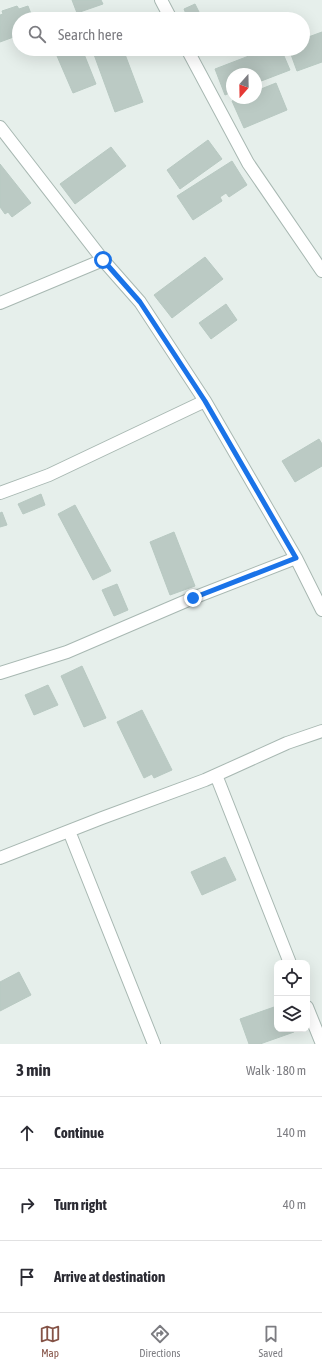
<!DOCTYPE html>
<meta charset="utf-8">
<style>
:root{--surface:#fff;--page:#f2f2f3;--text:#2b2b33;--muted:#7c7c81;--line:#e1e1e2;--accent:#855347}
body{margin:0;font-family:"Asap Condensed",sans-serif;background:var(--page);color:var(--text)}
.controls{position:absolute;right:12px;bottom:12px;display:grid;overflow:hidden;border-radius:8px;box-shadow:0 4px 16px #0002}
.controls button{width:36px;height:36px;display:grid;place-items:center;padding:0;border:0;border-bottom:1px solid var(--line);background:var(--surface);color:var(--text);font:20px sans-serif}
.compass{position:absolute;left:226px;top:68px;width:36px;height:36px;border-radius:50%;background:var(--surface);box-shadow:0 4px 16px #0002;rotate:200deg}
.stop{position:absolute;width:12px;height:12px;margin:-9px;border:3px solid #1a73e8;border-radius:50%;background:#fff}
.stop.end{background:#1a73e8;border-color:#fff;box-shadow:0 1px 4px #0008}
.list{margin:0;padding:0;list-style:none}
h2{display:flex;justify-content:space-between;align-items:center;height:52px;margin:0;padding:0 16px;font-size:17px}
h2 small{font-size:13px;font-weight:400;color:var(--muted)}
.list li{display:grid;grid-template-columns:26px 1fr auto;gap:12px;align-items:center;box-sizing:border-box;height:72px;padding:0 16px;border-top:1px solid var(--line)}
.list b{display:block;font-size:15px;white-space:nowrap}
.list em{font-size:13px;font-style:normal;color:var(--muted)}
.icon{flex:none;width:22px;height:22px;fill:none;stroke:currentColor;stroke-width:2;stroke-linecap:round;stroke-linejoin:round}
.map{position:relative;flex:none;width:322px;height:1044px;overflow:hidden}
.search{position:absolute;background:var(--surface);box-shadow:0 4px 16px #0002;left:12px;right:12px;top:12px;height:44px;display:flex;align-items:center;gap:10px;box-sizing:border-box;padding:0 14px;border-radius:22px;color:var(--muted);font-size:15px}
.sheet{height:268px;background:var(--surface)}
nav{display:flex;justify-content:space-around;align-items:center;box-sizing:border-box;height:56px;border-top:1px solid var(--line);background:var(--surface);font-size:11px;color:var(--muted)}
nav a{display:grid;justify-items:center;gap:2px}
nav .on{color:var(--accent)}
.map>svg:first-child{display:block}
.building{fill:#bbcac4;stroke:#b8c9c2}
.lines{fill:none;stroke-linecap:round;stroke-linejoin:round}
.street-casing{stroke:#a8b8b2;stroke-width:14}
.street{stroke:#fff;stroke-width:12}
.route{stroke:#1a73e8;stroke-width:5}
</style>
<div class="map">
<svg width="322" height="1044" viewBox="0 0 322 1044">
<rect width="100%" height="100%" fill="#e6efeb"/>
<path class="building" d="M72 0H101L103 4 77 13Z
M195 4 201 16 193 19H188L184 9Z
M17 6 19 9 28 6 33 19H19V35L0 42V15L3 14 2 11Z
M322 32V62L297 71 289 49H303V39Z
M54 49H82L96 84 73 93Z
M92 49H123L143 102 115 112Z
M267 49H281L290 70 256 83V74H232V92L225 95 215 69Z
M276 83 287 110 244 128 232 101 239 98H256V91Z
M208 140 222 159 180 189 167 170Z
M111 147 126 166 75 204 60 184Z
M232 161 247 185 229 197 226 193 220 197 222 201 193 220 177 196Z
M0 164 31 203 12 217 8 212 5 214 0 207Z
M205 257 223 279 172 318 154 295Z
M226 304 237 320 211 339 199 323Z
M319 439 322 444V466L295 482 282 461Z
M41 494 45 505 23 514 18 504Z
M75 505 111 571 93 580 58 514Z
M2 512 7 525 0 527V513Z
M174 532 195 586 170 595 150 542Z
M117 584 128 610 114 616 102 590Z
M82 666 106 718 84 727 61 676Z
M48 685 58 705 34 715 25 695Z
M142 710 172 770 154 778 152 774 144 778 117 722Z
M225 857 236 880 202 895 191 872Z
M19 972 31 995 0 1011V982Z
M277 1006V1029H293L294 1032 260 1044H249L240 1019Z"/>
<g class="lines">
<g class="street-casing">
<path id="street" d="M161 0 171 19
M187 49 248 163 322 271
M0 127 103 260 140 302 205 401 296 558 322 610
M0 303 103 260
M0 493 49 475 205 401
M0 673 67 652 193 598 296 558
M216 775 290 963
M69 831 154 1044
M0 858 102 818 205 780 287 743 322 731
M307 1007 322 1044"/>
</g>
<use href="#street" class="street"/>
</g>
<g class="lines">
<path class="route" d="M103 260 140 302 205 401 296 558 193 598"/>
</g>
</svg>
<div class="controls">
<button><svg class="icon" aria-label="locate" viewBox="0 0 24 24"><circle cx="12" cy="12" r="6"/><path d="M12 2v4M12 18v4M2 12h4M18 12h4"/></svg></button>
<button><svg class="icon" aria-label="layers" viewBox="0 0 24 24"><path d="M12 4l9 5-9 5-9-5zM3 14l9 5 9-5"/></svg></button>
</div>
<svg class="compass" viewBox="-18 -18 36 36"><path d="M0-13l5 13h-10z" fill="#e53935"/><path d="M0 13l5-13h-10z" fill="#7c7c81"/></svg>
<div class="stop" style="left:103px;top:260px"></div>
<div class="stop end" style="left:193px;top:598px"></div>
<div class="search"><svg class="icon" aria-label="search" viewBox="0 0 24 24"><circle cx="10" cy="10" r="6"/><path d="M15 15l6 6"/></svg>Search here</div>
</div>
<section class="sheet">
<h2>3 min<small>Walk · 180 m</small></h2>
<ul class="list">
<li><svg class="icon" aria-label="ahead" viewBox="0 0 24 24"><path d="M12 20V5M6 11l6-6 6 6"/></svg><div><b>Continue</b></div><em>140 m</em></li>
<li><svg class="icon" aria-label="right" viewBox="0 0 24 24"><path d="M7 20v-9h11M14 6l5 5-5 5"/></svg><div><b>Turn right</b></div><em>40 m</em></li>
<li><svg class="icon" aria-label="arrive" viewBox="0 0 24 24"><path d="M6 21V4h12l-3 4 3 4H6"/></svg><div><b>Arrive at destination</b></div></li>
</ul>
</section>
<nav>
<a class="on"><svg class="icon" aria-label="map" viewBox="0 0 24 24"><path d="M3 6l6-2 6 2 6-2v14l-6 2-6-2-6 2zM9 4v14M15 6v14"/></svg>Map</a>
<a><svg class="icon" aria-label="directions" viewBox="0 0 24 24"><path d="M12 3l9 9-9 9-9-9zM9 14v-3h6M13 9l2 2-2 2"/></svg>Directions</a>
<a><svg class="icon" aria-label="saved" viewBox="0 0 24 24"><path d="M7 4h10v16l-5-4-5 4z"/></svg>Saved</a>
</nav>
